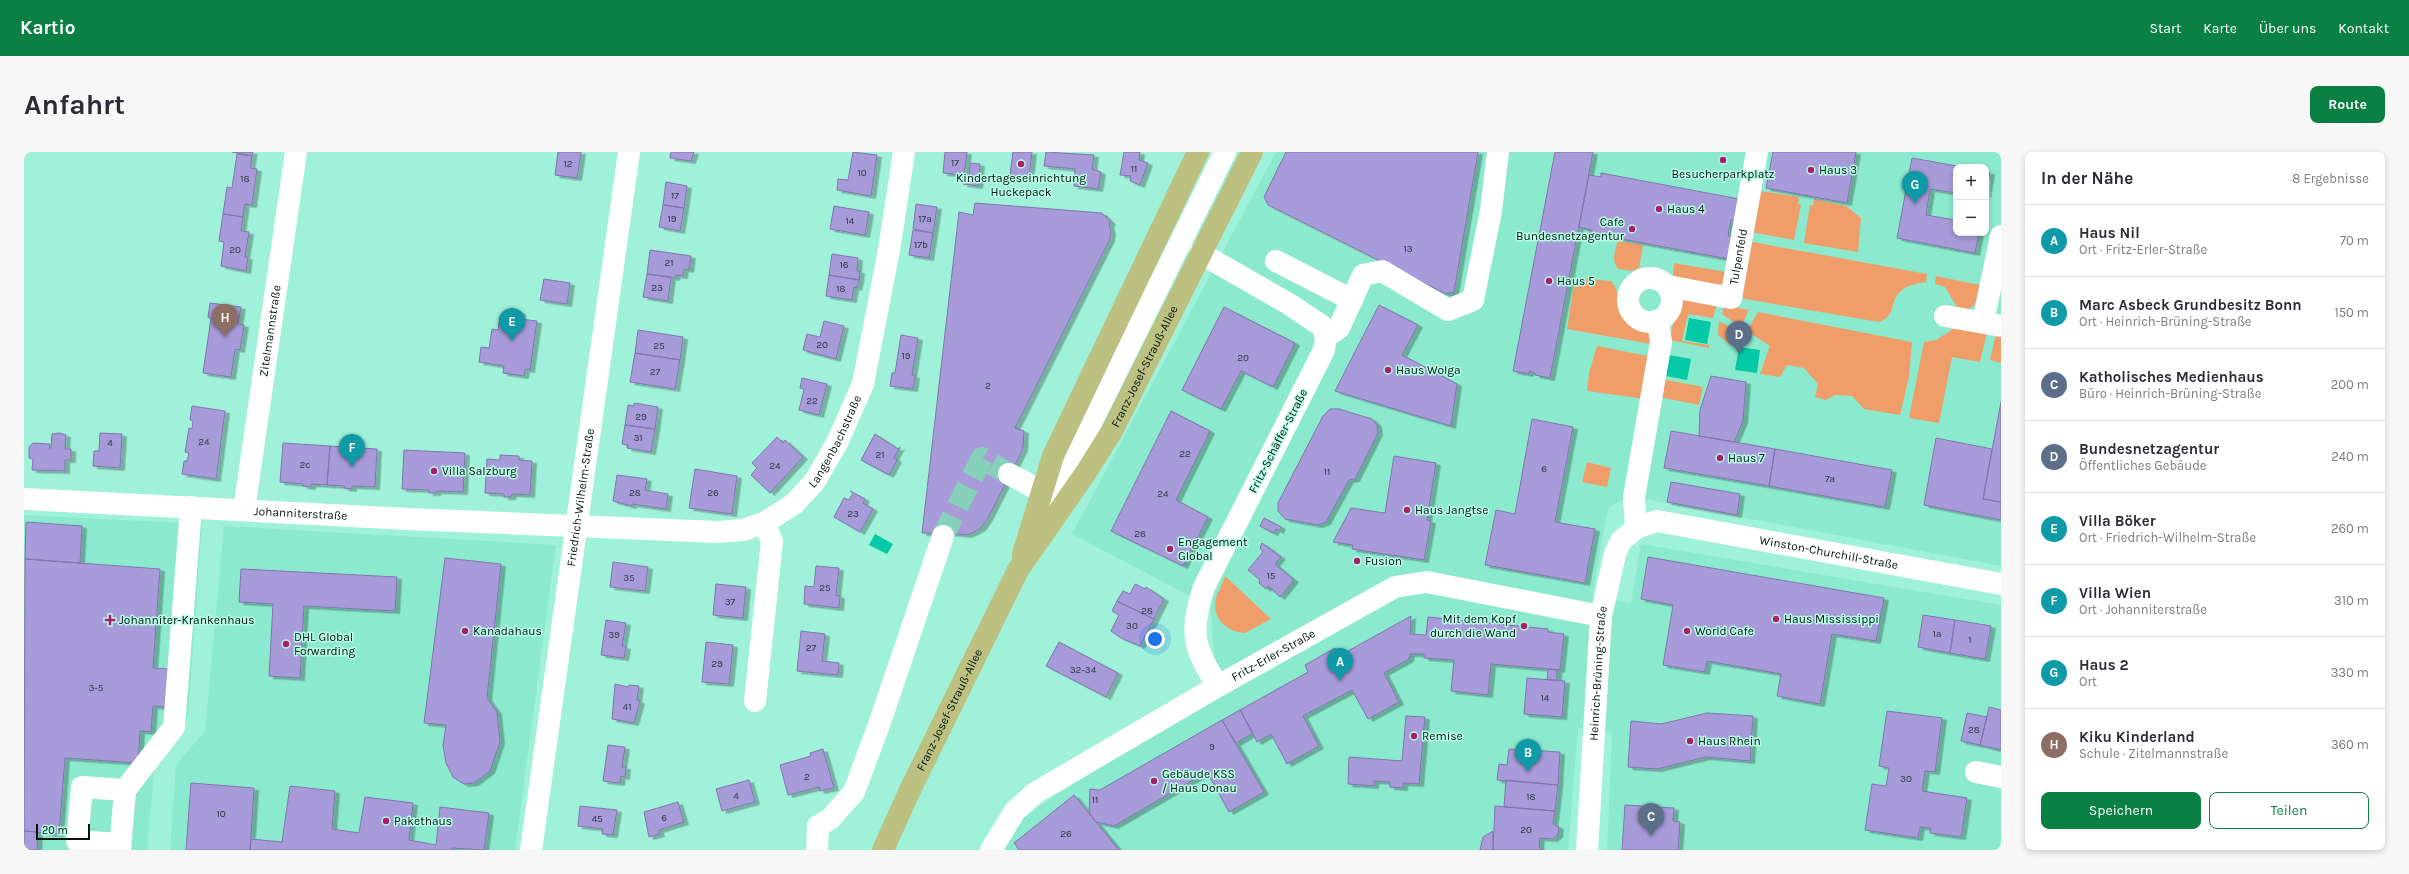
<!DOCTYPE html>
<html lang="de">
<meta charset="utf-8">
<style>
:root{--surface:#fff;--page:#f7f7f7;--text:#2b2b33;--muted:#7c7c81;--line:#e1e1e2;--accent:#0b8043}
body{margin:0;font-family:Karla,sans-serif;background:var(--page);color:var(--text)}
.controls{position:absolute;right:12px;top:12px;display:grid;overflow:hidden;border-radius:8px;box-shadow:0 2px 6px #0003}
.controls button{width:36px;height:36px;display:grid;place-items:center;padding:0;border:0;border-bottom:1px solid var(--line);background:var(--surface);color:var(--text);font:20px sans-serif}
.scale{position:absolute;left:12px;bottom:10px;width:54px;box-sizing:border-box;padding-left:4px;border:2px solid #00140e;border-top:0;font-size:11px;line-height:14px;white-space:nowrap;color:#00140e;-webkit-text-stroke:3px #bafce7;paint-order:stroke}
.you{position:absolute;left:1131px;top:487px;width:14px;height:14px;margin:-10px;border:3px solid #fff;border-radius:50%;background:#1a73e8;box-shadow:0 0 0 6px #1a73e833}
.badge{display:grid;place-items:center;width:26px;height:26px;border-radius:50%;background:var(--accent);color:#fff;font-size:13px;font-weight:700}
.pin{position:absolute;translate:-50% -33px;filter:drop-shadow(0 1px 2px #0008)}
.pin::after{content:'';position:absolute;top:21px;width:14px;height:12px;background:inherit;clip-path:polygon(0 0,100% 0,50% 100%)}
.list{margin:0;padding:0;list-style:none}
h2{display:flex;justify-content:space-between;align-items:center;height:52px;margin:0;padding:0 16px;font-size:17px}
h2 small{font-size:13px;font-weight:400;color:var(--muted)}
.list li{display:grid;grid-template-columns:26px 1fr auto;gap:12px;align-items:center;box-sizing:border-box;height:72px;padding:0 16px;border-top:1px solid var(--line)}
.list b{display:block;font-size:15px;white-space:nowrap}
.list p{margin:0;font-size:13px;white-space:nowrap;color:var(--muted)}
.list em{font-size:13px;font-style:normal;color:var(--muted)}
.actions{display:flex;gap:8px;padding:12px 16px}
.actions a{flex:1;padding:9px 0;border:1px solid var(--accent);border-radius:8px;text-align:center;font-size:14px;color:var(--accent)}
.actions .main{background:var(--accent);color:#fff}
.map{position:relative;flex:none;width:1977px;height:698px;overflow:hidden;border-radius:8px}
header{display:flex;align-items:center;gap:24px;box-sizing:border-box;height:56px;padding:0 20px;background:var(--accent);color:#fff}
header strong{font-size:19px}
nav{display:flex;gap:22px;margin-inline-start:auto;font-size:14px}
.intro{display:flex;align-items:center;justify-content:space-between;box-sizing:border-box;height:96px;padding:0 24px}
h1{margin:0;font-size:28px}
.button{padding:10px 18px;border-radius:8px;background:var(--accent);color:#fff;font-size:14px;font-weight:700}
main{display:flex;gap:24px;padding:0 24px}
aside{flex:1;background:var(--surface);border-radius:8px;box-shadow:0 2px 6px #0003}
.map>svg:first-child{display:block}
.built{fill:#8beace;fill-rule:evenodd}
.green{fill:#f09e69}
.water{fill:#03c9a4}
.building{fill:#a79bd9;stroke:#8074ae;filter:url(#shadow)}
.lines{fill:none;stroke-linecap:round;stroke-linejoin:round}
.minor-tunnel{stroke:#87d1bb;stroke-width:22;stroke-dasharray:22 11;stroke-linecap:butt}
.minor{stroke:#fff;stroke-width:22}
.major{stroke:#bcc080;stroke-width:22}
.poi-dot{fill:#a7216a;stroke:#bafce7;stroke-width:1.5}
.labels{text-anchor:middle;stroke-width:3;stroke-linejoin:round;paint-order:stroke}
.number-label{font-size:10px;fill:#2a3641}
.poi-label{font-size:12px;fill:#00140e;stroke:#bafce7;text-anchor:start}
.street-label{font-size:12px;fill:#00140e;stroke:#bafce7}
</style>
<header>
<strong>Kartio</strong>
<nav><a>Start</a><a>Karte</a><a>Über uns</a><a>Kontakt</a></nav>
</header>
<div class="intro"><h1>Anfahrt</h1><a class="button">Route</a></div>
<main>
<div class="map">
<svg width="1977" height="698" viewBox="0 0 1977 698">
<defs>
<filter id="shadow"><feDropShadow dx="4.5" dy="2.5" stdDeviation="0" flood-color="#0004"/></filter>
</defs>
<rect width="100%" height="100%" fill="#9ff2d9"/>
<path class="built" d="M1252 0H1977V414L1605 344 1584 356 1568 445 1607 451 1617 392 1977 453V698H1583L1588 581 1554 576 1544 698H975L991 670 1205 533 1191 509 1186 451 1162 442 1048 382ZM1932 15H1962V81H1932Z
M0 363 178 372 164 564 131 608 123 698H0Z
M200 374 532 393 491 698H146L152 613 181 579Z"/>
<path class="green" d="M1729 38 1775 45 1774 52 1777 53 1770 88 1722 79Z
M1790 47 1822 54 1837 66 1834 100 1780 91 1786 53H1789Z
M1594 89 1619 93 1615 116 1608 119 1594 117C1587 108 1591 99 1594 89Z
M1723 89 1903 122 1902 130C1894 131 1884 133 1878 138 1864 149 1874 163 1855 170L1721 147 1715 144Z
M1650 111 1702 120 1699 133 1651 127 1649 123Z
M1912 124 1956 133 1951 153 1944 157 1933 155 1921 135 1911 132Z
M1551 126 1587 129C1599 143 1590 156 1600 167 1608 176 1619 177 1629 183L1627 192 1543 177Z
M1665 147 1693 152 1689 166 1664 162 1658 189 1685 193V196L1646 188C1648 174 1651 161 1657 149Z
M1700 153 1725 158 1717 175 1698 162Z
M1734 160 1888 190 1885 225 1876 263 1840 257 1828 244 1811 243 1802 248 1791 245 1794 232 1780 216 1763 213 1756 225 1736 222 1746 194 1723 179Z
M1695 169 1715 180 1707 193 1694 183Z
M1932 175 1963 181 1956 210 1928 205 1915 271 1885 266 1900 190 1912 188Z
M1972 181 1977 183V211L1966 208Z
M1573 194 1624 204 1621 247 1563 239 1565 221Z
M1638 227 1679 235 1675 253 1635 245Z
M1563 310 1587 316 1583 335 1558 330Z
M1201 424 1247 467 1221 481C1205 480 1190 469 1191 451 1192 443 1198 433 1201 424Z"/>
<path class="water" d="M1665 166 1687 170 1683 192 1661 188Z
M1715 195 1736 198 1733 221 1711 218Z
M1645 203 1667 207 1663 228 1642 224Z
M851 382 869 392 863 402 845 393Z"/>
<path class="building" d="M208 0H229L228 4Z
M534 0H557L553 26 531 23Z
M647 0H670L667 9 646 6Z
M829 0 853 3 847 44 813 38 814 27 824 28Z
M921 0H943L940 23 919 21Z
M989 0H1008L1005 26 986 23Z
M1022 0 1070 3 1068 17 1077 20 1074 37 1050 34 1051 17 1020 14Z
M1100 0H1116L1115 8 1124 11 1116 33 1106 29 1107 24 1096 23Z
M1262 0H1454L1430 140 1422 142 1244 53 1240 45Z
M1531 0H1569L1526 226 1511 223V221L1505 219V222L1489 219Z
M1749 0H1832L1823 51 1742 36Z
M213 2 228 4 226 16 233 17 228 53 221 52 219 65 199 62 203 35 208 36Z
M1888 6 1938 15H1932V41L1906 37 1902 63 1931 68 1932 64V81H1955L1951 101 1873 86Z
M946 11 956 12 954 34 939 32 941 23 945 24Z
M1962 20H1966L1962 43Z
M1577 21 1715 47 1711 68H1707L1705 78 1704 84 1708 85 1704 107 1566 81 1567 78 1555 75 1565 23 1577 25Z
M642 30 663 34 660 56 639 53Z
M951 51 1078 61 1087 70 1085 73 1087 80 1086 87 991 276 1000 279 999 297 964 366 957 376 950 380 943 383 924 381 921 385 907 381H898L935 60 949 63Z
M892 52 913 55 909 81 889 77Z
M639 53 660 56 656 79 635 75Z
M810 54 845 60 841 83 806 77Z
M199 62 219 65 217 79 225 80 221 105H224L222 119 197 114 200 90 195 89Z
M889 78 909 81 905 106 885 103Z
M626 98 667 104 665 118 660 117 659 124 652 123 651 126 623 122Z
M808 102 834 106 833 119H836L835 128 805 123Z
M623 122 647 125 644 149 619 145Z
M805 123 835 128 833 136 830 135 828 148 802 144Z
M520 127 546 131 543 152 516 148Z
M186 151 217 155 214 172 220 173 216 198 211 197 207 225 179 221 187 166 184 165Z
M1355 153 1394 173 1378 203 1433 232 1427 274 1311 239Z
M1200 155 1271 191 1249 235 1217 219 1197 257 1158 238Z
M487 158 497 160 496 167 513 169 506 218 501 217 500 224 479 221 480 214 455 210 457 195 465 196 468 177 474 178 476 164 486 166Z
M800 169 820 174 812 207 779 198 783 182 796 185Z
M614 178 659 185 656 208 611 201Z
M877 183 894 186 888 223 891 224 889 237 866 234 868 221H871Z
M611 201 656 208 651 237 606 230Z
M1687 224 1722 230 1719 269 1710 290 1675 284 1676 258Z
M778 226 803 232 795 263 775 258 780 237 776 236Z
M1977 250V350L1959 347Z
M610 251 634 255 631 277 601 273 604 253 610 254Z
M168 254 201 259 192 327 158 322 160 309H163L165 301 161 300 165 276 168 277 169 269 166 268Z
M1306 257H1315L1348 267 1353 273 1354 281 1331 327 1325 328 1302 370 1294 373 1261 367 1254 359V351L1299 264Z
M1147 259 1186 279 1152 348 1184 365 1159 414 1087 379Z
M1508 267 1549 275 1531 370 1571 377 1561 431 1461 413 1472 358 1491 362Z
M601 273 631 277 627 300 603 296 604 293 598 292Z
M1647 279 1751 297 1745 334 1640 316Z
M35 281 42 283 41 297H47V308H41V319L8 318 9 307 5 306V295L9 291 26 292 25 296H27L28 282Z
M76 281 98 282 96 316 69 314 70 299H75Z
M851 282 874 297 876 295 870 306 873 308 865 323 837 308Z
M753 285 759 291 761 288 779 305 746 341 727 323 733 316 728 311Z
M1912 286 1968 297 1959 347 1977 350V368L1900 353Z
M259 291 306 294 303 333 287 332V335L279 334V332L256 330Z
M306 294 353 297 351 335 328 334V337L320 336V334L303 333Z
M1751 297 1868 318 1861 355 1745 334Z
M380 298 441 301 439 340 413 339 412 341H405V338L378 337Z
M476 303 495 304V308L508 309 506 343 488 342 487 345H480V342L461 341 463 307 476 308Z
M1370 304 1412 311 1403 368 1407 369 1400 408 1328 397 1329 393 1309 390 1327 356 1361 361Z
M671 317 713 324 708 362 665 356Z
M593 323 623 327 621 338 644 342 642 357 608 352V354L589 349Z
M1647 330 1716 342 1713 363 1643 350Z
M826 339 841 347 839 351 849 357 836 380 810 365 820 346 825 348 829 341Z
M1240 366 1257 375 1255 379 1252 377 1249 381 1236 374Z
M2 370 58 374 56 411 1 407Z
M1238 391 1257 405 1251 412 1270 428 1256 445 1244 434 1242 437 1235 431 1236 428 1224 418 1239 400 1236 396Z
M1624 405 1860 446 1852 489 1808 482 1796 552 1753 544 1757 522 1683 509 1681 520 1639 513 1649 453 1617 447Z
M421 406 477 412 463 546 473 560 476 590 466 619 450 631 440 632 429 625 422 611 419 593 422 573 400 571Z
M1 407 136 417 129 516 146 517 143 555 129 554 127 580 116 579 114 611 41 606 35 682 0 679Z
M589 410 624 415 621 439 586 435Z
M792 414 815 416 812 443 816 444 815 456 780 452 781 434 790 435Z
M217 417 373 425 371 459 280 454 276 526 245 524 249 452 215 450Z
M692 432 722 435 719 466 689 463Z
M1111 432 1121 437 1122 435 1140 447 1130 467 1093 449 1099 439 1106 442Z
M1093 449 1130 467 1116 494 1097 486 1087 479 1095 463 1088 459Z
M1899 463 1931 468 1926 501 1894 495Z
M1387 464 1386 482 1402 483 1404 465 1524 477V480L1540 482 1536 518 1467 512 1464 543 1427 539 1430 508 1400 506V502H1386L1385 507 1360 521 1375 550 1344 567 1328 538 1279 564 1295 594 1263 612 1247 582 1233 590 1216 558 1284 520 1281 513 1311 496 1315 504Z
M582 468 602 471 598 494 602 495 600 506 577 503Z
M1931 468 1967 474 1961 507 1926 501Z
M777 479 801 482 798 509 815 511 814 523 773 519Z
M682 490 709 493 705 532 678 530Z
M1035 490 1094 521 1082 545 1022 514Z
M1524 517 1533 518V528H1523Z
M1503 526 1541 529 1538 565 1500 562Z
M591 532 604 535 605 533 615 534 613 548 616 549 610 571 588 567Z
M1965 555 1977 558V598L1956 593Z
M1216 558 1229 581 1212 591 1198 568Z
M1863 559 1918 566 1911 620 1901 619 1898 639 1943 646 1937 685 1906 681 1907 676 1896 675 1894 686 1841 678 1848 632 1862 634 1865 616 1855 614Z
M1683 561 1729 564 1726 609 1682 605 1633 617 1604 615 1607 569 1637 572Z
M1943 561 1963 565 1956 593 1937 589Z
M1382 564 1401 565 1395 632 1379 631V636L1366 635V630L1350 629V634L1324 632 1325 605 1378 609Z
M1198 568 1240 640 1205 660 1183 620 1090 674 1072 670 1065 661 1066 637 1076 638Z
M584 593 601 595 598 615H602L601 625 597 624 596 631 579 629Z
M799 597 810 636 796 639 795 635 764 643 756 613 787 604 786 601Z
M1485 597 1536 600 1534 633 1473 628 1475 612 1483 613Z
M725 628 731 650 698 659 692 637Z
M1482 628 1534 633 1531 659 1480 655Z
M167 631 230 636 226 698H162Z
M266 634 311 639 308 677 335 681 341 645 389 651 385 688 412 693 416 655 465 661 460 698 428 696V698H226L227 687 258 690Z
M1050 643 1095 698H995L990 691Z
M654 650 660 670 635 678 636 682 625 685 620 660Z
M1601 653 1650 656 1649 669 1656 670 1654 698H1598Z
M556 654 593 658 589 683 578 682 579 677 554 674Z
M1471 654 1531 659 1529 672 1535 675 1534 683 1529 687 1516 686 1515 695 1519 698H1469Z
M0 679 14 680 13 698H0Z
M1469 679V698H1456L1459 685Z"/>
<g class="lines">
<path class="minor-tunnel" d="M919 384 958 306 985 322"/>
<g class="minor">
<path d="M1176 101 1265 152 1298 174 1302 185 1300 198 1180 435C1166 480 1168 494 1194 534"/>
<path d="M1252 109 1328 148"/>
<circle cx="1626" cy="148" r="22"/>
<path id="s1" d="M1644 134 1707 146 1733 0"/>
<path d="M1921 164 1977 174"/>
<path d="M1959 170 1977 84"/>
<path d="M1302 185 1315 176 1339 123 1358 119 1424 158 1449 148 1467 59 1474 0"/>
<path d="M985 322 1017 339"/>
<path id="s2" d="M0 347 384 367 694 380 719 378 740 371 770 352 791 329 813 291 839 232 865 98 880 0"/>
<path id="s3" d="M220 358 272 0"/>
<path d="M1016 374 1201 0"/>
<path d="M1612 376 1610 345 1637 190 1634 170"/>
<path d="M731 549 748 389 740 371"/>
<path d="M1952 620 1977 625"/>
<path d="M96 692 53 689 58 635 101 638"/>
<path d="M96 698 101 638 150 575 167 355"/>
<path id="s4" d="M507 698 605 0"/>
<path d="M793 698 794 674 806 667 830 640 855 573 919 384"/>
<path id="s5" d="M967 698 991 659 1011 641 1194 534 1371 435 1403 430 1577 464"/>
<path id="s6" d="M1563 698 1577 464 1591 402 1597 389 1612 376 1633 369 1977 432"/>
</g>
<g class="major">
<path d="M999 402 1029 304 1174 0"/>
<path id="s7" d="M859 698 886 638 994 418 1061 322 1088 279 1228 0"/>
</g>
</g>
<g class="poi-dot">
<circle cx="1699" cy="8" r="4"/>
<circle cx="997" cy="12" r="4"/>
<circle cx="1787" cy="18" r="4"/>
<circle cx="1635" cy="57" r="4"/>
<circle cx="1608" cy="77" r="4"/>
<circle cx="1525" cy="129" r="4"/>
<circle cx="1364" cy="218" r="4"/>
<circle cx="1696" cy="306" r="4"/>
<circle cx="410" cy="319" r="4"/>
<circle cx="1383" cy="358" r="4"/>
<circle cx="1146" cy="397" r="4"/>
<circle cx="1333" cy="409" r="4"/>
<circle cx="1752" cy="467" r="4"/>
<path d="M84 462h4v4h4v4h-4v4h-4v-4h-4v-4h4z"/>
<circle cx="1500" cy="474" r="4"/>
<circle cx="441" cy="479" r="4"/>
<circle cx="1663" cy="479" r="4"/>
<circle cx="262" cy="492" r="4"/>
<circle cx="1390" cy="584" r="4"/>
<circle cx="1666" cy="589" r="4"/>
<circle cx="1130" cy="629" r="4"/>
<circle cx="362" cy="669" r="4"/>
</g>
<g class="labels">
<g class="number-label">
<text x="931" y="14">17</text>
<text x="544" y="15">12</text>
<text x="1110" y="20">11</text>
<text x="838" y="24">10</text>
<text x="221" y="30">18</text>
<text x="651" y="47">17</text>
<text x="648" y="70">19</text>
<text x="901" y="70">17a</text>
<text x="826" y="72">14</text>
<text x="897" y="96">17b</text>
<text x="1384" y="100">13</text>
<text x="211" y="101">20</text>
<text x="645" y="114">21</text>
<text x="820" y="116">16</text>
<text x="633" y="139">23</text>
<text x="817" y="140">18</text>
<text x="798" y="196">20</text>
<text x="635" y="197">25</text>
<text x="882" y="207">19</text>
<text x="1219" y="209">20</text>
<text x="631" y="223">27</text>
<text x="964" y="237">2</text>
<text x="788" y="252">22</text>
<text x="617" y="268">29</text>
<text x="614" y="289">31</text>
<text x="180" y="293">24</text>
<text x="86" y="294">4</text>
<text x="1161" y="305">22</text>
<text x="856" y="306">21</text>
<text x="281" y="316">2c</text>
<text x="751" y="317">24</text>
<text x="1520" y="320">6</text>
<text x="1303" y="323">11</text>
<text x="1806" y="330">7a</text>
<text x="611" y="344">28</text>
<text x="689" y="344">26</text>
<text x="1139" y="345">24</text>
<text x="829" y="365">23</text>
<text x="1116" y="385">26</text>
<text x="1247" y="427">15</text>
<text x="605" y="429">35</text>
<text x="801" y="439">25</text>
<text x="706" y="453">37</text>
<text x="1123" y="462">28</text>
<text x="1108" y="477">30</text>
<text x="1913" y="485">1a</text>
<text x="590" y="486">39</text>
<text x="1946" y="491">1</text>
<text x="787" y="499">27</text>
<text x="693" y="515">29</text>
<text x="1059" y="521">32-34</text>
<text x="72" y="539">3-5</text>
<text x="1521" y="549">14</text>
<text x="603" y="558">41</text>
<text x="1950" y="581">28</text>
<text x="1188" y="598">9</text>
<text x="783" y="628">2</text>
<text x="1882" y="630">30</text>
<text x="712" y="647">4</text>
<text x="1507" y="648">18</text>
<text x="1071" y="651">11</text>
<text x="197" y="665">10</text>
<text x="640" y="669">6</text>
<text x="573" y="670">45</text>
<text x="1502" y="681">20</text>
<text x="1042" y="685">26</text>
</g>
<g class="poi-label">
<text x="1795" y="22">Haus 3</text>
<text x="1699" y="26" text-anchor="middle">Besucherparkplatz</text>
<text x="997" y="30" text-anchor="middle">Kindertageseinrichtung<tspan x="997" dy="14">Huckepack</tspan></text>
<text x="1643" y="61">Haus 4</text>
<text x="1600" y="74" text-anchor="end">Cafe<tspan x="1600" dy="14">Bundesnetzagentur</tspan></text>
<text x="1533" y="133">Haus 5</text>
<text x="1372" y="222">Haus Wolga</text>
<text x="1704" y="310">Haus 7</text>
<text x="418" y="323">Villa Salzburg</text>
<text x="1391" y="362">Haus Jangtse</text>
<text x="1154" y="394">Engagement<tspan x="1154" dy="14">Global</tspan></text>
<text x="1341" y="413">Fusion</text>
<text x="1492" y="471" text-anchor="end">Mit dem Kopf<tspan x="1492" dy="14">durch die Wand</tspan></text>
<text x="1760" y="471">Haus Mississippi</text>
<text x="95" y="472">Johanniter-Krankenhaus</text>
<text x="449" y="483">Kanadahaus</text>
<text x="1671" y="483">World Cafe</text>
<text x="270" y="489">DHL Global<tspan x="270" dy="14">Forwarding</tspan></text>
<text x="1398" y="588">Remise</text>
<text x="1674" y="593">Haus Rhein</text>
<text x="1138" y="626">Gebäude KSS<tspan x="1138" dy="14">/ Haus Donau</tspan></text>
<text x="370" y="673">Pakethaus</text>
</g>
<g class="street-label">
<text dy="4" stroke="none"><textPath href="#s1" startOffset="106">Tulpenfeld</textPath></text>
<text dy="4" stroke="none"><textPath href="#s3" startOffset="181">Zitelmannstraße</textPath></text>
<text dy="4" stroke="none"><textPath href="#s7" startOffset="551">Franz-Josef-Strauß-Allee</textPath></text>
<text dy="4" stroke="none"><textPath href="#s2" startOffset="853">Langenbachstraße</textPath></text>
<text transform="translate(1254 289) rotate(-63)" y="4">Fritz-Schäffer-Straße</text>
<text dy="4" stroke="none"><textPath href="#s4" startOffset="356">Friedrich-Wilhelm-Straße</textPath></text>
<text dy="4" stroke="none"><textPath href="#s2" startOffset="277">Johanniterstraße</textPath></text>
<text dy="4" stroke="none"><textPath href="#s6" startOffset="529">Winston-Churchill-Straße</textPath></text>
<text dy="4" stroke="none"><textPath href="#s5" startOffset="348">Fritz-Erler-Straße</textPath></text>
<text dy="4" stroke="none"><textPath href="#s6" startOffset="177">Heinrich-Brüning-Straße</textPath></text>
<text dy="4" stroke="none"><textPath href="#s7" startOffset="155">Franz-Josef-Strauß-Allee</textPath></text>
</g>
</g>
</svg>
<div class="controls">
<button>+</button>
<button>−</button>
</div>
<div class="scale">20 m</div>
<div class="you"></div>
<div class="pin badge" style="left:1316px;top:529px;background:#0f9aa8">A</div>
<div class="pin badge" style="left:1504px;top:620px;background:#0f9aa8">B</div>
<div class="pin badge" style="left:1627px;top:684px;background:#5c6f8a">C</div>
<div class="pin badge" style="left:1715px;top:202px;background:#5c6f8a">D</div>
<div class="pin badge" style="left:488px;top:189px;background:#0f9aa8">E</div>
<div class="pin badge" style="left:328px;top:315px;background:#0f9aa8">F</div>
<div class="pin badge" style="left:1891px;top:52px;background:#0f9aa8">G</div>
<div class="pin badge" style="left:201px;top:185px;background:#8d6e63">H</div>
</div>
<aside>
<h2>In der Nähe<small>8 Ergebnisse</small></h2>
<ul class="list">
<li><span class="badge" style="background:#0f9aa8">A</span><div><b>Haus Nil</b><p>Ort · Fritz-Erler-Straße</p></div><em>70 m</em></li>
<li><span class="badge" style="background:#0f9aa8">B</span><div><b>Marc Asbeck Grundbesitz Bonn</b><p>Ort · Heinrich-Brüning-Straße</p></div><em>150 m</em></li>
<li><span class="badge" style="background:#5c6f8a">C</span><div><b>Katholisches Medienhaus</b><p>Büro · Heinrich-Brüning-Straße</p></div><em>200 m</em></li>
<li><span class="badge" style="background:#5c6f8a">D</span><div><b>Bundesnetzagentur</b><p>Öffentliches Gebäude</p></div><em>240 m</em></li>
<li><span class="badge" style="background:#0f9aa8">E</span><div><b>Villa Böker</b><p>Ort · Friedrich-Wilhelm-Straße</p></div><em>260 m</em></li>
<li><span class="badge" style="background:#0f9aa8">F</span><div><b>Villa Wien</b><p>Ort · Johanniterstraße</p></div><em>310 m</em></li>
<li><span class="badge" style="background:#0f9aa8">G</span><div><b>Haus 2</b><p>Ort</p></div><em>330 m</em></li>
<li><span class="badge" style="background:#8d6e63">H</span><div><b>Kiku Kinderland</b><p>Schule · Zitelmannstraße</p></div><em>360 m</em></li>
</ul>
<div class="actions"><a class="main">Speichern</a><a>Teilen</a></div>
</aside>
</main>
